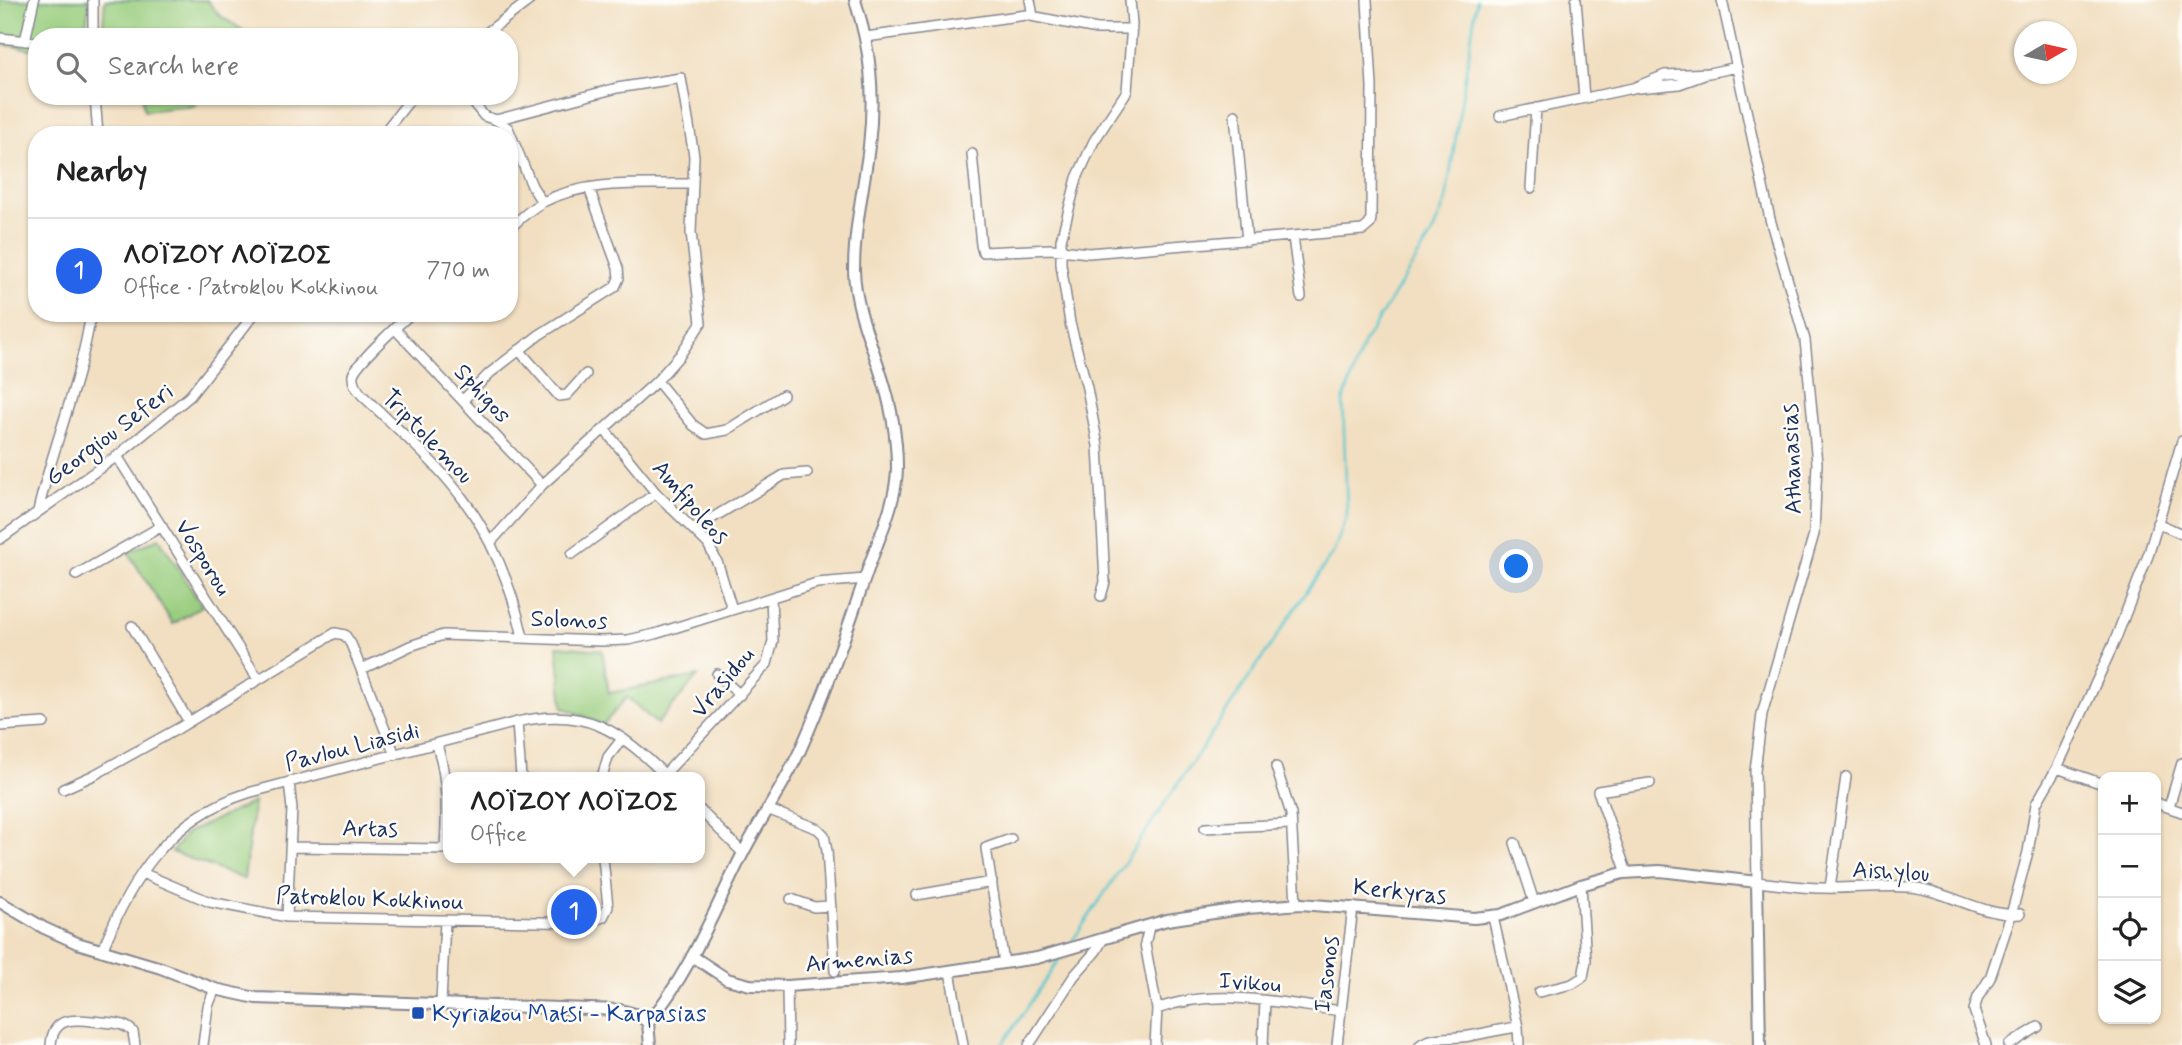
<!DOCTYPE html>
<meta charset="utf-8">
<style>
:root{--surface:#fff;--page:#f2f2f2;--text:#222;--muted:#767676;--line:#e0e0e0;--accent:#2563eb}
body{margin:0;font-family:Mynerve,sans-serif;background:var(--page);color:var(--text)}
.controls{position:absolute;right:21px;bottom:21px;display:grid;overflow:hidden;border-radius:14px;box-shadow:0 2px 5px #0004}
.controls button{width:63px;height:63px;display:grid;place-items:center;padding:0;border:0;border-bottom:2px solid var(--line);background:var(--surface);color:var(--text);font:35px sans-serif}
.compass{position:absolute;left:2014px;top:21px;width:63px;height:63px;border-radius:50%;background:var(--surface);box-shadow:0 2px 5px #0004;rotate:81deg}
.you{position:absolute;left:1517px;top:567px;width:24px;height:24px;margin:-18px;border:5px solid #fff;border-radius:50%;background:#1a73e8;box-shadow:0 0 0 10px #1a73e833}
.badge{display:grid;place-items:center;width:46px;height:46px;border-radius:50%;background:var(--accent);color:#fff;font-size:23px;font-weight:700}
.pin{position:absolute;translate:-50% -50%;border:4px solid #fff;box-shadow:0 2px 7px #0006}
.popup{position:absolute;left:443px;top:772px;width:262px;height:91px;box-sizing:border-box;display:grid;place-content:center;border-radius:14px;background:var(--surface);filter:drop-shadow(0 2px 5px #0005);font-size:23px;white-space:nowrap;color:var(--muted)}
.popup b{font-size:26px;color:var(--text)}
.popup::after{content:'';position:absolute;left:50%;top:100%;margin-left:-14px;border:14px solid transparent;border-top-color:var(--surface)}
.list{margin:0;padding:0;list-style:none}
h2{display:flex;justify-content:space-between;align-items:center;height:91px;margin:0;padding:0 28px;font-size:30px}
h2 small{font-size:23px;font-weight:400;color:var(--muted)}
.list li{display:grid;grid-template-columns:46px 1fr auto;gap:21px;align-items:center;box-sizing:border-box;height:105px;padding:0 28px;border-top:2px solid var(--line)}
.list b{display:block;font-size:26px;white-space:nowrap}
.list p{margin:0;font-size:23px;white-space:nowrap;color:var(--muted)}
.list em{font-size:23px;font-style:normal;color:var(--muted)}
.icon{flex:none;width:38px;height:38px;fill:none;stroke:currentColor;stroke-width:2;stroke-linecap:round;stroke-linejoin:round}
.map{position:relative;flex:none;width:2182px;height:1045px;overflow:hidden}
.search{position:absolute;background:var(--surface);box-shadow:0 2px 5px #0004;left:28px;top:28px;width:490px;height:77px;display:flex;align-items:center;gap:18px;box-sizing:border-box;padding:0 24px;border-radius:28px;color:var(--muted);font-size:26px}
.panel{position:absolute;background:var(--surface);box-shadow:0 2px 5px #0004;left:28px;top:126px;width:490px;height:196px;border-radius:28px}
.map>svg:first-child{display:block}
.green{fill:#9ace7f;stroke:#5a7e6e;stroke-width:2}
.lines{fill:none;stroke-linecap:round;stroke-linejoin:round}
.stream{stroke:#5ac7cd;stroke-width:2.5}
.minor-casing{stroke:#868790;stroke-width:12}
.tertiary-casing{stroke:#868790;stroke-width:14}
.minor{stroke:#fff;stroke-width:9}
.tertiary{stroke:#fff;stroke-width:10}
.transit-dot{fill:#1a4fb4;stroke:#fdfcf7;stroke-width:2.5}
.labels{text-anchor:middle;stroke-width:5;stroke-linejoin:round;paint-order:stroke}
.street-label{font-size:24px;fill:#1b2f5e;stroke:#fdfcf7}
.transit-label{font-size:24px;fill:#164399;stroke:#fdfcf7;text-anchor:start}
</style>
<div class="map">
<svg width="2182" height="1045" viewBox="0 0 2182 1045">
<rect width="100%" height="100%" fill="#fdfcf7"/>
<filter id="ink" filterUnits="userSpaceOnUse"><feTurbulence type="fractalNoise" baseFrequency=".0143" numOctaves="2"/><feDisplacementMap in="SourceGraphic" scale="14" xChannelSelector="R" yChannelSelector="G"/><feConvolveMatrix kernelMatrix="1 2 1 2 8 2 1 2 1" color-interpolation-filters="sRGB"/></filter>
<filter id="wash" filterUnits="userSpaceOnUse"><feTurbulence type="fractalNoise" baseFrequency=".00686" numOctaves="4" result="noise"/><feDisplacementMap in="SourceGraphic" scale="28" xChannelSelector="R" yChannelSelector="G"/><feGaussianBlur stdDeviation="1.57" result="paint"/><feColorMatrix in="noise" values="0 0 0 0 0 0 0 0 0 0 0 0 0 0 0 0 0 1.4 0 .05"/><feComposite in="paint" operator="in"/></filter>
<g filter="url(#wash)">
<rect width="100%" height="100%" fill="#f2dfc1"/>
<path class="green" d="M0 0H90L84 37H37V50L0 44Z
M105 0H207L219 15 254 37H102Z
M142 96H203L194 106 144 111Z
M159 538 202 606 173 624 128 552Z
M557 646 602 650 609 693 698 676 657 724 627 697 603 725 563 707Z
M254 802 244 879 172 852 186 833Z"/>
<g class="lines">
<path class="stream" d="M1071 943 1334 551 1347 515 1343 402 1364 342 1432 234 1446 200 1477 0
M1002 1045 1063 954"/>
</g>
</g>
<g filter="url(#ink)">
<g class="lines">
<g class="minor-casing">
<path id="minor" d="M93 0V37
M1030 0 1033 16
M1576 0 1584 98
M1722 0 1770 219 1805 340 1817 463 1814 534 1762 714 1755 771 1757 882C1779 884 1801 888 1822 888 1851 889 1880 885 1909 887 1947 890 1982 917 2020 914
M481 37 530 0
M866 37 1026 15 1097 29H1132
M0 38 37 42
M25 41 34 0
M1639 88 1679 84 1704 75
M95 96 98 135
M468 96 484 116 496 120 508 128 532 186 542 202
M1235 115 1247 241
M1500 116 1633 88 1665 75 1709 73 1737 67
M382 135 413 96
M972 154 981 245 983 252 1051 249 1089 253 1363 230 1370 224 1371 218 1372 86 1367 0
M1531 188 1536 108
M509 229C519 220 531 208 543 202 587 179 644 185 693 184
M1293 237 1301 297
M412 313C401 322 356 363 353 375 352 383 357 389 362 395 395 427 432 458 460 495 491 534 512 588 523 637
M395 329 542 485
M519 350 559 396 567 395 586 374
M657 381 693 425 706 434 727 430 783 395
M463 400 490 373 539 335 615 287 619 278 618 268 589 188
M604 429 656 493 708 544 718 564 732 609
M117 456 258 679
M38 511C53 445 81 381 91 313
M2157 523 2182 534
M694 529 784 475 807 473
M0 539 117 456 190 396 255 313
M490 543 542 485 657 381 680 355 701 323 691 232 694 156 681 78 617 88 496 120
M572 554 656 493
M76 575 162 526
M1101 596 1105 582 1098 446 1087 388 1070 323 1061 264V240L1077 178 1094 141 1127 91 1132 24 1130 0
M132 626 189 722
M362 669 410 646 443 635 601 641 628 640 655 634 817 583 865 579
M717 674 740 695
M517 722 521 777
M0 726 44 723
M437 745C448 778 447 813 445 849
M1276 767 1291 814 1296 904
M2057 768 2103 784
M664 775 767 664 773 641 771 598
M602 777 608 757 622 739
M63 789 94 775 179 728 335 633 345 635 351 644 395 755
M2156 803 2182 812
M2169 807 2182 763
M767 809 818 829 824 835 827 851 835 971
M700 810 743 853
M1205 828 1291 824
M1515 843 1534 902
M291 847 448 849
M142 873 210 902 287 917 587 923 603 917 608 907 603 858
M1627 873 1598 791 1650 783
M1830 888 1846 777
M917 895 992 882
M791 899 814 907 830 906
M287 917 292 809 289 782
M1493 917 1518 1027 1519 1045
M1149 927 1145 944 1157 1009 1155 1045
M102 951C131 878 169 818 248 793L517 722C586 706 619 730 667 777
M1004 963 986 848 1011 839
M950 971 963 1045
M787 986 788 1045
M1539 992 1572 984 1583 977 1586 961 1581 885
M441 1003 445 921
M1157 1009C1215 987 1281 1003 1341 1011
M51 1045C53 1013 80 1020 102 1022 114 1023 125 1023 133 1032L135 1045
M203 1045 208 1006 215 989
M1029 1045 1074 976 1096 951 1103 939
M1263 1045 1265 1001
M1337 1045 1353 907
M1420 1045C1433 1035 1453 1039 1469 1036 1486 1033 1501 1029 1518 1027
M1986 1045 1974 1010 1978 997 1990 978 2011 915 2028 852 2036 804 2057 768 2114 643 2149 553 2182 441
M2009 1045 2038 1027"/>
</g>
<g class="tertiary-casing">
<path id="tertiary" d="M0 902 44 928 77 943 161 968 215 989 256 998 620 1010 639 1015 648 1023
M692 956 727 979 750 985 787 986 901 978 1037 958 1167 920 1247 908 1301 904 1474 918 1501 915 1581 885 1623 873 1660 871 1757 882 1760 1045
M648 1023C689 974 713 913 741 857 760 819 785 785 802 746 827 690 847 630 867 572 878 539 897 502 897 467 897 435 890 401 880 371 869 337 855 306 854 270 854 229 864 187 869 146 875 93 871 51 855 0
M648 1023 650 1045"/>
</g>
<use href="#minor" class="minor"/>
<use href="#tertiary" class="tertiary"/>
</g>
</g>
<rect class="transit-dot" x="411" y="1006" width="14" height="14" rx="3.5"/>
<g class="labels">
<g class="street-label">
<text transform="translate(483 393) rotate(47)" y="8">Sphigos</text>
<text transform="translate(109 434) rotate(-37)" y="8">Georgiou Seferi</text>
<text transform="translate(428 436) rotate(46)" y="8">Triptolemou</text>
<text transform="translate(1791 459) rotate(-92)" y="8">Athanasias</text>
<text transform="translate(691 502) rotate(49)" y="8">Amfipoleos</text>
<text transform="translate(204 557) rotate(58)" y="8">Vosporou</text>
<text transform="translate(569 619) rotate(2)" y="8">Solonos</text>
<text transform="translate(722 682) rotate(-50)" y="8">Vrasidou</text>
<text transform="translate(352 746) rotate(-14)" y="8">Pavlou Liasidi</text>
<text transform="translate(370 828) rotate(1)" y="8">Artas</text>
<text transform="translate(1891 871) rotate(3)" y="8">Aishylou</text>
<text transform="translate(1400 891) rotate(6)" y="8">Kerkyras</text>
<text transform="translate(370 898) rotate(2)" y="8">Patroklou Kokkinou</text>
<text transform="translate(859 959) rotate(-5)" y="8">Armenias</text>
<text transform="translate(1326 974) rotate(-83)" y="8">Iasonos</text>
<text transform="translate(1250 982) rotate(4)" y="8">Ivikou</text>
</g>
<g class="transit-label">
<text x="432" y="1021">Kyriakou Matsi - Karpasias</text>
</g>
</g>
</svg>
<div class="controls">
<button>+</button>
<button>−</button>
<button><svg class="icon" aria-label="locate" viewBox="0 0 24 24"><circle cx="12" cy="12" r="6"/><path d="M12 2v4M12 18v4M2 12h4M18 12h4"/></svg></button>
<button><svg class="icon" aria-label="layers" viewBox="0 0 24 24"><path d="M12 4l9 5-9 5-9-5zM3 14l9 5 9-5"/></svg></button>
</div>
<svg class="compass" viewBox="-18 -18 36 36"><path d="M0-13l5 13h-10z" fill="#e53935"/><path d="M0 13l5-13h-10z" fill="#767676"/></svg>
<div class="you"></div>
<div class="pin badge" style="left:574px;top:912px">1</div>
<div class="popup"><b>ΛΟΪΖΟΥ ΛΟΪΖΟΣ</b>Office</div>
<div class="search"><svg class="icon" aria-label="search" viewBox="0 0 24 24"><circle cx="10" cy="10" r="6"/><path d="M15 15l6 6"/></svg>Search here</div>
<section class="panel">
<h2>Nearby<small></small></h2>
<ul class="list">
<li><span class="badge">1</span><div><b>ΛΟΪΖΟΥ ΛΟΪΖΟΣ</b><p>Office · Patroklou Kokkinou</p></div><em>770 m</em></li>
</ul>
</section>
</div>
